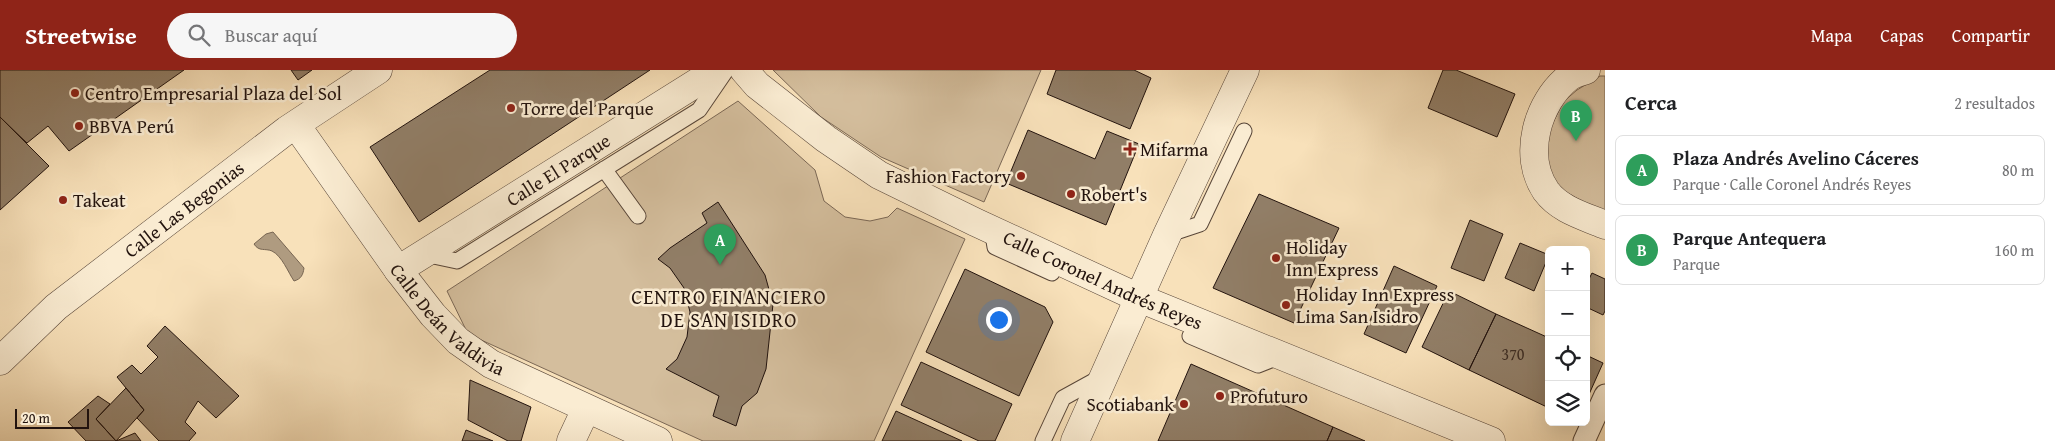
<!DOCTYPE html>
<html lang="es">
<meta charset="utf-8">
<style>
:root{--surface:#fff;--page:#f6f6f6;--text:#202124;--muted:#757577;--line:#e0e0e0;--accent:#8f2418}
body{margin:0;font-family:"Gentium Book Plus",serif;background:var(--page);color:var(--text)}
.controls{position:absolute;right:15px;bottom:15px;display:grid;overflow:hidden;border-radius:8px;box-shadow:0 5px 20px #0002}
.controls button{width:45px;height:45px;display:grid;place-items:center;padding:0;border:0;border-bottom:1px solid var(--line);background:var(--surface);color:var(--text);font:25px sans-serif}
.scale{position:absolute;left:15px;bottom:12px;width:74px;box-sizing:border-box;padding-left:5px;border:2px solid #22130e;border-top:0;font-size:14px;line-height:18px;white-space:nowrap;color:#22130e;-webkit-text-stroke:4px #faecd2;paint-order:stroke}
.you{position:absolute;left:998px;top:249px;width:18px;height:18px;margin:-12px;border:4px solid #fff;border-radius:50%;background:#1a73e8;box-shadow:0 0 0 8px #1a73e833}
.badge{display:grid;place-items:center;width:32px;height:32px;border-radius:50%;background:var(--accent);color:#fff;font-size:16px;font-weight:700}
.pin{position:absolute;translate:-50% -41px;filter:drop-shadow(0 1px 2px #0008)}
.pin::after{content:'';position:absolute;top:26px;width:18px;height:15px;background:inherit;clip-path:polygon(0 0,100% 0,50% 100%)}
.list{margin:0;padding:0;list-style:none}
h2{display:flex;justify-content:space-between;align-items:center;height:65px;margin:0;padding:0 20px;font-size:21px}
h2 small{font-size:16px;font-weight:400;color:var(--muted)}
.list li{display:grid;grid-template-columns:32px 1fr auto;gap:15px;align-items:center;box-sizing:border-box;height:70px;margin:0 10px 10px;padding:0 10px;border:1px solid var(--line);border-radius:8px}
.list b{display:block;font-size:19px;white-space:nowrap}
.list p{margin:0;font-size:16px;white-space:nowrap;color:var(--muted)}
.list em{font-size:16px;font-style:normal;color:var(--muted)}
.icon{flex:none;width:28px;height:28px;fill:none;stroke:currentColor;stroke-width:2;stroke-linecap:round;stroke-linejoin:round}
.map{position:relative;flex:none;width:1605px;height:371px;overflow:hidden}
header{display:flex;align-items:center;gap:30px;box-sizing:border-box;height:70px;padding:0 25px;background:var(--accent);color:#fff}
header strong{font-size:24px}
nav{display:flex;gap:28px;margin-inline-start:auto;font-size:18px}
.search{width:350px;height:45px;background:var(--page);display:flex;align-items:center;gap:12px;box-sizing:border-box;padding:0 18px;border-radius:28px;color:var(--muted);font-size:19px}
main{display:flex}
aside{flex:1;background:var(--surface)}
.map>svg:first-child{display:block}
.green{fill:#d4be9d;stroke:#7b6856}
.water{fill:#af9b80;stroke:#776552}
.building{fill:#917e67;stroke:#22130e}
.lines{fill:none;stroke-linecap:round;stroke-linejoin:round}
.service-casing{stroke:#584639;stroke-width:17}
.pedestrian-casing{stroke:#584639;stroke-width:23}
.minor-casing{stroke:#584639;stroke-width:29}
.tertiary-casing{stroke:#584639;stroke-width:29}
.service{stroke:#faecd2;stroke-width:15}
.pedestrian{stroke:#faecd2;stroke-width:21}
.minor{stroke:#faecd2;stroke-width:28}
.tertiary{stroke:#faecd2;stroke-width:28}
.poi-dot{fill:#8f2418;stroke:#faecd2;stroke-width:2}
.labels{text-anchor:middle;stroke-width:5;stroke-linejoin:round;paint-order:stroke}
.number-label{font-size:16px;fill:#3e2e24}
.poi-label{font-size:19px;fill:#22130e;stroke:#faecd2;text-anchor:start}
.street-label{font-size:19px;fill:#22130e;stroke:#faecd2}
.neighbourhood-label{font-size:20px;letter-spacing:1px;fill:#22130e;stroke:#faecd2}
</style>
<header>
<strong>Streetwise</strong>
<div class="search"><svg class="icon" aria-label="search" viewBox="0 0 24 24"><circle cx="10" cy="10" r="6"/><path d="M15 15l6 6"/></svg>Buscar aquí</div>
<nav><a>Mapa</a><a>Capas</a><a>Compartir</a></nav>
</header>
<main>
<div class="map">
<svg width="1605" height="371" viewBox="0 0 1605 371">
<rect width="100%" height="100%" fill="#f8e1ba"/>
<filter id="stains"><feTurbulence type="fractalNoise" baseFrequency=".004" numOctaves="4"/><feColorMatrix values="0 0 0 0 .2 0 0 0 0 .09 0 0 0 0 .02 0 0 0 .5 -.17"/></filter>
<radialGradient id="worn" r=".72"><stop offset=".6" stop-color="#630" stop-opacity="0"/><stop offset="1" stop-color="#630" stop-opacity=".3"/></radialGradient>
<path class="green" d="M773 0H1041L984 132 881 87 821 47Z
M1600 6H1605V145L1556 116 1547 95 1548 63 1563 32 1577 20Z
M738 31 815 100 824 131 845 147 870 151 888 147 897 138 965 169 874 371H703L468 264 447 221Z"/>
<path class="water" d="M273 162 304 198C303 205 301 209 294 211 288 202 282 186 272 181 265 178 259 182 254 174L266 164Z"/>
<path class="building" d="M0 0H184L69 81 48 56 27 73 0 47Z
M291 0H312L298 10Z
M490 0H650L419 152 370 77Z
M1056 0H1134L1151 8 1130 59 1047 24Z
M1443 0H1456L1515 24 1497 67 1428 38Z
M0 47 49 96 0 140Z
M1028 60 1095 89 1107 61 1139 74 1106 155 1006 113Z
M1259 124 1339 158 1294 253 1213 218Z
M718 132 765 205 773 234 766 299 757 323 742 336 736 356 713 346 719 326 666 299 677 289 687 267 690 242 684 218 670 198 658 189 670 178 707 153 702 143Z
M1470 150 1503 164 1484 211 1451 198Z
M1520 173 1549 185 1534 221 1505 208Z
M1394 196 1437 216 1406 283 1364 264Z
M965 199 1045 237 1053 252 1019 326 926 282Z
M1592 203 1605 209V241L1603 245 1586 237V215Z
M1449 221 1496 244 1469 300 1422 277Z
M1496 244 1549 268V338L1469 300Z
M165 256 239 326 216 348 198 331 185 352 196 363 189 371H159L137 348 144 340 117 307 132 295 141 304 158 287 147 276Z
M1586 285 1603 293 1586 331Z
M921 292 1012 334 995 371H979L901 335Z
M1191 294 1333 357 1327 371H1158Z
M470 310 531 337 521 371H508L468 350Z
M126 318 144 340 116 371 96 349Z
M98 326 110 334 96 349 116 371 135 363 141 371H86L68 352Z
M896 341 962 371H882Z
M1333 357 1365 371H1327Z
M466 360 493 371H462Z"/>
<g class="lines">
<g class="service-casing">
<path id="service" d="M604 99 638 146
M992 159 995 177 1052 203
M1167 165 1200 154 1244 61
M424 184 457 191 699 40 725 2
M1190 266 1258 295 1281 286
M1043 371 1063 328 1103 306"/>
</g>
<g class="pedestrian-casing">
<path id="pedestrian" d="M1584 371 1605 325"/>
</g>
<g class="minor-casing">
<g id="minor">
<path d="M1586 0C1581 2 1573 4 1569 7 1537 32 1522 86 1546 121 1560 140 1584 146 1605 155"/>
<path id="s1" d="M296 55 398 200 433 245 458 271 491 294 658 371"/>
<path id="s2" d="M398 200 717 0"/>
<path id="s3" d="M0 291 56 237 287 60 378 0"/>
<path d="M571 371 586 339"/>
</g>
</g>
<g class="tertiary-casing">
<g id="tertiary">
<path id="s4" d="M744 0 757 15 826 69 879 105 975 152 1139 228 1491 371"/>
<path d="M1075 371 1167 165 1245 0"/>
</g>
</g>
<use href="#service" class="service"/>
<use href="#pedestrian" class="pedestrian"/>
<use href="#minor" class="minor"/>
<use href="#tertiary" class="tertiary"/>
</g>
<g class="poi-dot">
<circle cx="75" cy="23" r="5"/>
<circle cx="511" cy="38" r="5"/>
<circle cx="79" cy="56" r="5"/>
<path d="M1127.5 71.5h5v5h5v5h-5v5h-5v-5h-5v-5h5z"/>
<circle cx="1021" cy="106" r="5"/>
<circle cx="1071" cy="124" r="5"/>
<circle cx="63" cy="130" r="5"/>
<circle cx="1276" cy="188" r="5"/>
<circle cx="1286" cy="235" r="5"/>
<circle cx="1220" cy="326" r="5"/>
<circle cx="1184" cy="334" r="5"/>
</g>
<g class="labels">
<g class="number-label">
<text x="1513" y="290">370</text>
</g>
<g class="poi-label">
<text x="85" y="30">Centro Empresarial Plaza del Sol</text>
<text x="521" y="45">Torre del Parque</text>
<text x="89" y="63">BBVA Perú</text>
<text x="1140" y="86">Mifarma</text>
<text x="1011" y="113" text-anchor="end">Fashion Factory</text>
<text x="1081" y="131">Robert's</text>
<text x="73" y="137">Takeat</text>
<text x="1286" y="184">Holiday<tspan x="1286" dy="22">Inn Express</tspan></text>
<text x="1296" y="231">Holiday Inn Express<tspan x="1296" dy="22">Lima San Isidro</tspan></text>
<text x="1230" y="333">Profuturo</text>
<text x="1174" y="341" text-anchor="end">Scotiabank</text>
</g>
<g class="street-label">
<text dy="7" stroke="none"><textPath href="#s2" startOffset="189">Calle El Parque</textPath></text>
<text dy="7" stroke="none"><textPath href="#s3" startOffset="239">Calle Las Begonias</textPath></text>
<text dy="7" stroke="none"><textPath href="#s4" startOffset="419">Calle Coronel Andrés Reyes</textPath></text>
<text dy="7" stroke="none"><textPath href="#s1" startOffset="248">Calle Deán Valdivia</textPath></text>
</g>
<g class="neighbourhood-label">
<text x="729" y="234">CENTRO FINANCIERO<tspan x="729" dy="23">DE SAN ISIDRO</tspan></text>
</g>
</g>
<rect width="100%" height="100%" filter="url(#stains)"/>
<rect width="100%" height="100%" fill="url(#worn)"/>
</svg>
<div class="controls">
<button>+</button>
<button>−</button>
<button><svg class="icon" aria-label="locate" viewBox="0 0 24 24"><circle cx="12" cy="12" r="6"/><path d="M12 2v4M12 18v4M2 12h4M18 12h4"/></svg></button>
<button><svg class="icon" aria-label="layers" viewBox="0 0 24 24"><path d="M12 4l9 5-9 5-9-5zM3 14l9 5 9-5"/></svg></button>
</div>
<div class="scale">20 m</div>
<div class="you"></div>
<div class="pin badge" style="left:720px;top:195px;background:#2e9e5b">A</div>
<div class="pin badge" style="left:1576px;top:71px;background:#2e9e5b">B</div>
</div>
<aside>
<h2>Cerca<small>2 resultados</small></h2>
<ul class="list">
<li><span class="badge" style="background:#2e9e5b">A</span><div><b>Plaza Andrés Avelino Cáceres</b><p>Parque · Calle Coronel Andrés Reyes</p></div><em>80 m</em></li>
<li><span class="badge" style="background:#2e9e5b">B</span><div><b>Parque Antequera</b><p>Parque</p></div><em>160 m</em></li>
</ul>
</aside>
</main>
